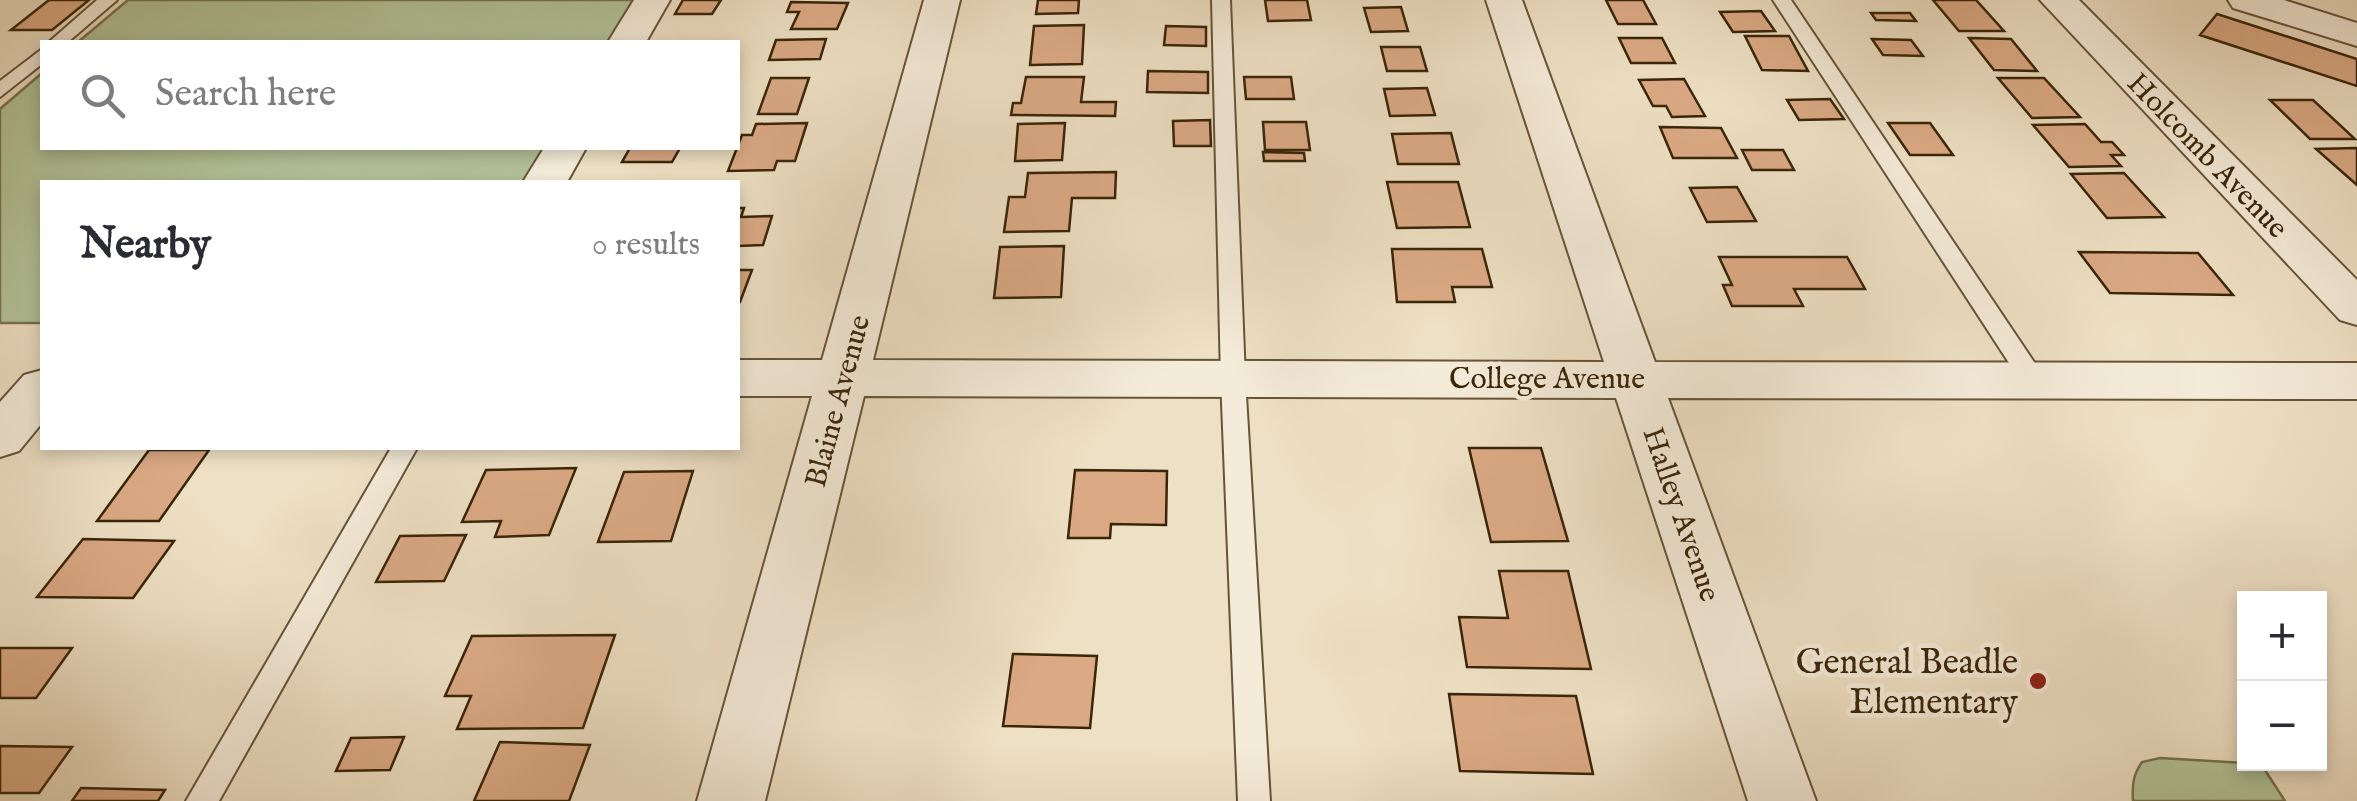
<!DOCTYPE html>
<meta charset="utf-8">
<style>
:root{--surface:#fff;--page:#f7f7f7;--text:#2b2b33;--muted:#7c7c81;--line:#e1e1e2}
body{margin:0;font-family:"IM FELL English",serif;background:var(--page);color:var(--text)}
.controls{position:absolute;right:30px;bottom:30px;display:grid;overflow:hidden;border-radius:0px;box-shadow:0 5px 15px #0003}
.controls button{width:90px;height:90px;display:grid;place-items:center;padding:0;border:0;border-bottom:2px solid var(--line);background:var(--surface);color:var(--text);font:50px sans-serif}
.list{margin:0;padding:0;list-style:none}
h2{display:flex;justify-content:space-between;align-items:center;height:130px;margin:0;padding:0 40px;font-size:42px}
h2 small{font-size:32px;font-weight:400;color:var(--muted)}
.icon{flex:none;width:55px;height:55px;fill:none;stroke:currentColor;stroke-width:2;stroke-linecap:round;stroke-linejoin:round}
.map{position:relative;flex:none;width:2357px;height:801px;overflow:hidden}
.search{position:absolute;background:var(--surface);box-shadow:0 5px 15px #0003;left:40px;top:40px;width:700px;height:110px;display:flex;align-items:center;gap:25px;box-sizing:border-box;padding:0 35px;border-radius:0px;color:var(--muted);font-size:38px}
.panel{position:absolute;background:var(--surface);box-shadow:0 5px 15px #0003;left:40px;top:180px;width:700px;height:270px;border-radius:0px}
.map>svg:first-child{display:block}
.green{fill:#b3c399;stroke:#767450;stroke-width:2.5}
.building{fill:#dbaa85;stroke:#392508;stroke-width:2.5}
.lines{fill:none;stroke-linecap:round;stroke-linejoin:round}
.service-casing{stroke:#665437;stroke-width:4}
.minor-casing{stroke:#665437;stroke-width:4}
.service{fill:#f4ebd9;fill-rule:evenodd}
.minor{fill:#f4ebd9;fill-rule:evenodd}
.poi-dot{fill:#8f2418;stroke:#f4ebd9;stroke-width:4}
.labels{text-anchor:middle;stroke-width:9;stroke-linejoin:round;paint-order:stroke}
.street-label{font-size:30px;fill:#392508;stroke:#f4ebd9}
.near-poi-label{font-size:35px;fill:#392508;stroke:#f4ebd9;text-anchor:end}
</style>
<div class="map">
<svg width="2357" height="801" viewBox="0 0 2357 801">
<rect width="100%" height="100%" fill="#eee0c4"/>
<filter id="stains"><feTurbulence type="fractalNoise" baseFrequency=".002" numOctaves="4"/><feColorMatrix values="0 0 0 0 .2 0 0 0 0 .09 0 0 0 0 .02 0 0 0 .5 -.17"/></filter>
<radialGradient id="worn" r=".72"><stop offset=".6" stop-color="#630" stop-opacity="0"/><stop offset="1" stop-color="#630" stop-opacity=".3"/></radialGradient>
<path class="green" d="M128 0H634L609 42H78Z
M42 73V148H546L525 182H42V323H0V109Z
M2160 758 2261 764 2285 801H2133C2132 785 2133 775 2142 762Z"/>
<path class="building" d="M49 0H89L52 30H11Z
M683 0H721L712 14H675Z
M1038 0H1079L1078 13 1036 14Z
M1265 0H1307L1311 20 1268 21Z
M1606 0H1643L1656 24H1618Z
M1933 0H1976L2004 31H1959Z
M791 2 848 3 837 29H791L799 12H787Z
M1401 7 1408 31 1371 32 1364 8Z
M1761 11 1775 31 1733 32 1720 12Z
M1871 13H1910L1916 21 1876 20Z
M2217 14 2357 59V86L2200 35Z
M1084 25 1082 64 1030 65 1034 26Z
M1166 26 1206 27V46L1164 45Z
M1745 36H1789L1808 71 1762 70Z
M1619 38H1662L1675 63H1631Z
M1969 38 2011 39 2037 71 1994 70Z
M826 39 820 59 769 60 776 40Z
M1872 39 1911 40 1923 56 1883 55Z
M1381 47H1420L1427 71H1387Z
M1148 71 1208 72V93L1147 92Z
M1026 77H1084L1081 102H1116L1115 116 1011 115 1013 103H1021Z
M1244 77H1291L1294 99H1246Z
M771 78H809L797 114H758Z
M1998 78H2044L2080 117 2032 118Z
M1684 79 1705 116 1672 117 1666 106H1653L1639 80Z
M1427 88 1435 115 1390 116 1384 89Z
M1830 99 1844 119 1799 120 1787 100Z
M2270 100H2313L2355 139H2310Z
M1210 120 1211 146H1174L1173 121Z
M1263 122H1306L1310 150H1265Z
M807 123 795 161H777L774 170 728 171 742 135H752L756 124Z
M1065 123 1062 160 1015 161 1018 124Z
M1888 123H1930L1953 155H1910Z
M2085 124 2101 142H2112L2124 155H2111L2121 166 2069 167 2033 125Z
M1660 127 1721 128 1737 158H1673Z
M1451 133 1459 164H1398L1392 134Z
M630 148H680L672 162H622Z
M2357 148V185L2316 149Z
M1742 150H1783L1794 170H1752Z
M1263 152 1304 153 1305 161H1264Z
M1116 172 1115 198H1072L1069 231 1004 232 1009 197H1025L1028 173Z
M2124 173 2164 217 2107 218 2071 174Z
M1387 182H1458L1470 227 1397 228Z
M1737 187 1756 221 1707 222 1690 188Z
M738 208H744L741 217 772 216 763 245 738 246Z
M1064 246 1061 297 994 298 1000 247Z
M1392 249H1482L1492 287H1452L1455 302H1397Z
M2079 252 2198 253 2233 295 2110 293Z
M1719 257H1847L1865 289H1794L1803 306H1732L1723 285H1732Z
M738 270H752L740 302H738Z
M1469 448H1541L1568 541 1491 542Z
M149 450H209L159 521H97Z
M576 468 549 535 495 537 501 521 462 522 486 470Z
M1075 470 1167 471 1166 525 1111 524 1110 538H1068Z
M693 471 671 541 598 542 624 472Z
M466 535 444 581 376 582 400 536Z
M83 539 174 541 133 598 37 597Z
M1499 571H1568L1591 669 1467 667 1459 617 1508 618Z
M615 635 583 728 457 729 471 696H445L472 636Z
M0 648H72L36 698H0Z
M1013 654 1097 656 1090 728 1003 726Z
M1449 694 1576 696 1593 774 1460 771Z
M404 737 390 770 336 771 351 738Z
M500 742 590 745 569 801H474Z
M0 746 72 747 39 793H0Z
M81 788 165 790 158 801H72Z"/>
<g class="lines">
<g class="service-casing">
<path id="service" d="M97 0H117L68 42H49Z
M1212 0H1230L1245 378 1270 801H1238L1221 378Z
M1773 0H1791L2042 374 2045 380 2042 386H2024Z
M42 49V64L0 97V81Z
M391 448H417L219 801H186Z"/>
</g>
<g class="minor-casing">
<path id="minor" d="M634 0H670L646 42H608Z
M924 0H960L873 360 1604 362 1486 0H1522L1655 362 2357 363V399L1668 398 1816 801H1748L1616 398 864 396 765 801H697L812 396H738V360H822Z
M2040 0H2079L2357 280V325L2340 320Z
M2228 0H2284L2357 23V46L2233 8Z
M544 148H586L567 182H523Z
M42 370V423L19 451 0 457V402L24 375Z"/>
</g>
<use href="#service" class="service"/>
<use href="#minor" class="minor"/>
</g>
<circle class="poi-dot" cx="2038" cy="681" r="10"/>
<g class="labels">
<g class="street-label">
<text transform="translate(2208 155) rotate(46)" y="10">Holcomb Avenue</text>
<text x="1547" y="388">College Avenue</text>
<text transform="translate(837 401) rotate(-75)" y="10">Blaine Avenue</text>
<text transform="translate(1682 514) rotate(71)" y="10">Halley Avenue</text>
</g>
<g class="near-poi-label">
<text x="2018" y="673">General Beadle<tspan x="2018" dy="40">Elementary</tspan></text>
</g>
</g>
<rect width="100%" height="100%" filter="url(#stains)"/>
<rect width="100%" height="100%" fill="url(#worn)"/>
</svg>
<div class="controls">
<button>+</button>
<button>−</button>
</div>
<div class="search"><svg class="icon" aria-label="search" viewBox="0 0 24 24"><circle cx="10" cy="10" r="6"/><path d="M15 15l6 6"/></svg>Search here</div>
<section class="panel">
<h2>Nearby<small>0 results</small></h2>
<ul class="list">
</ul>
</section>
</div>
